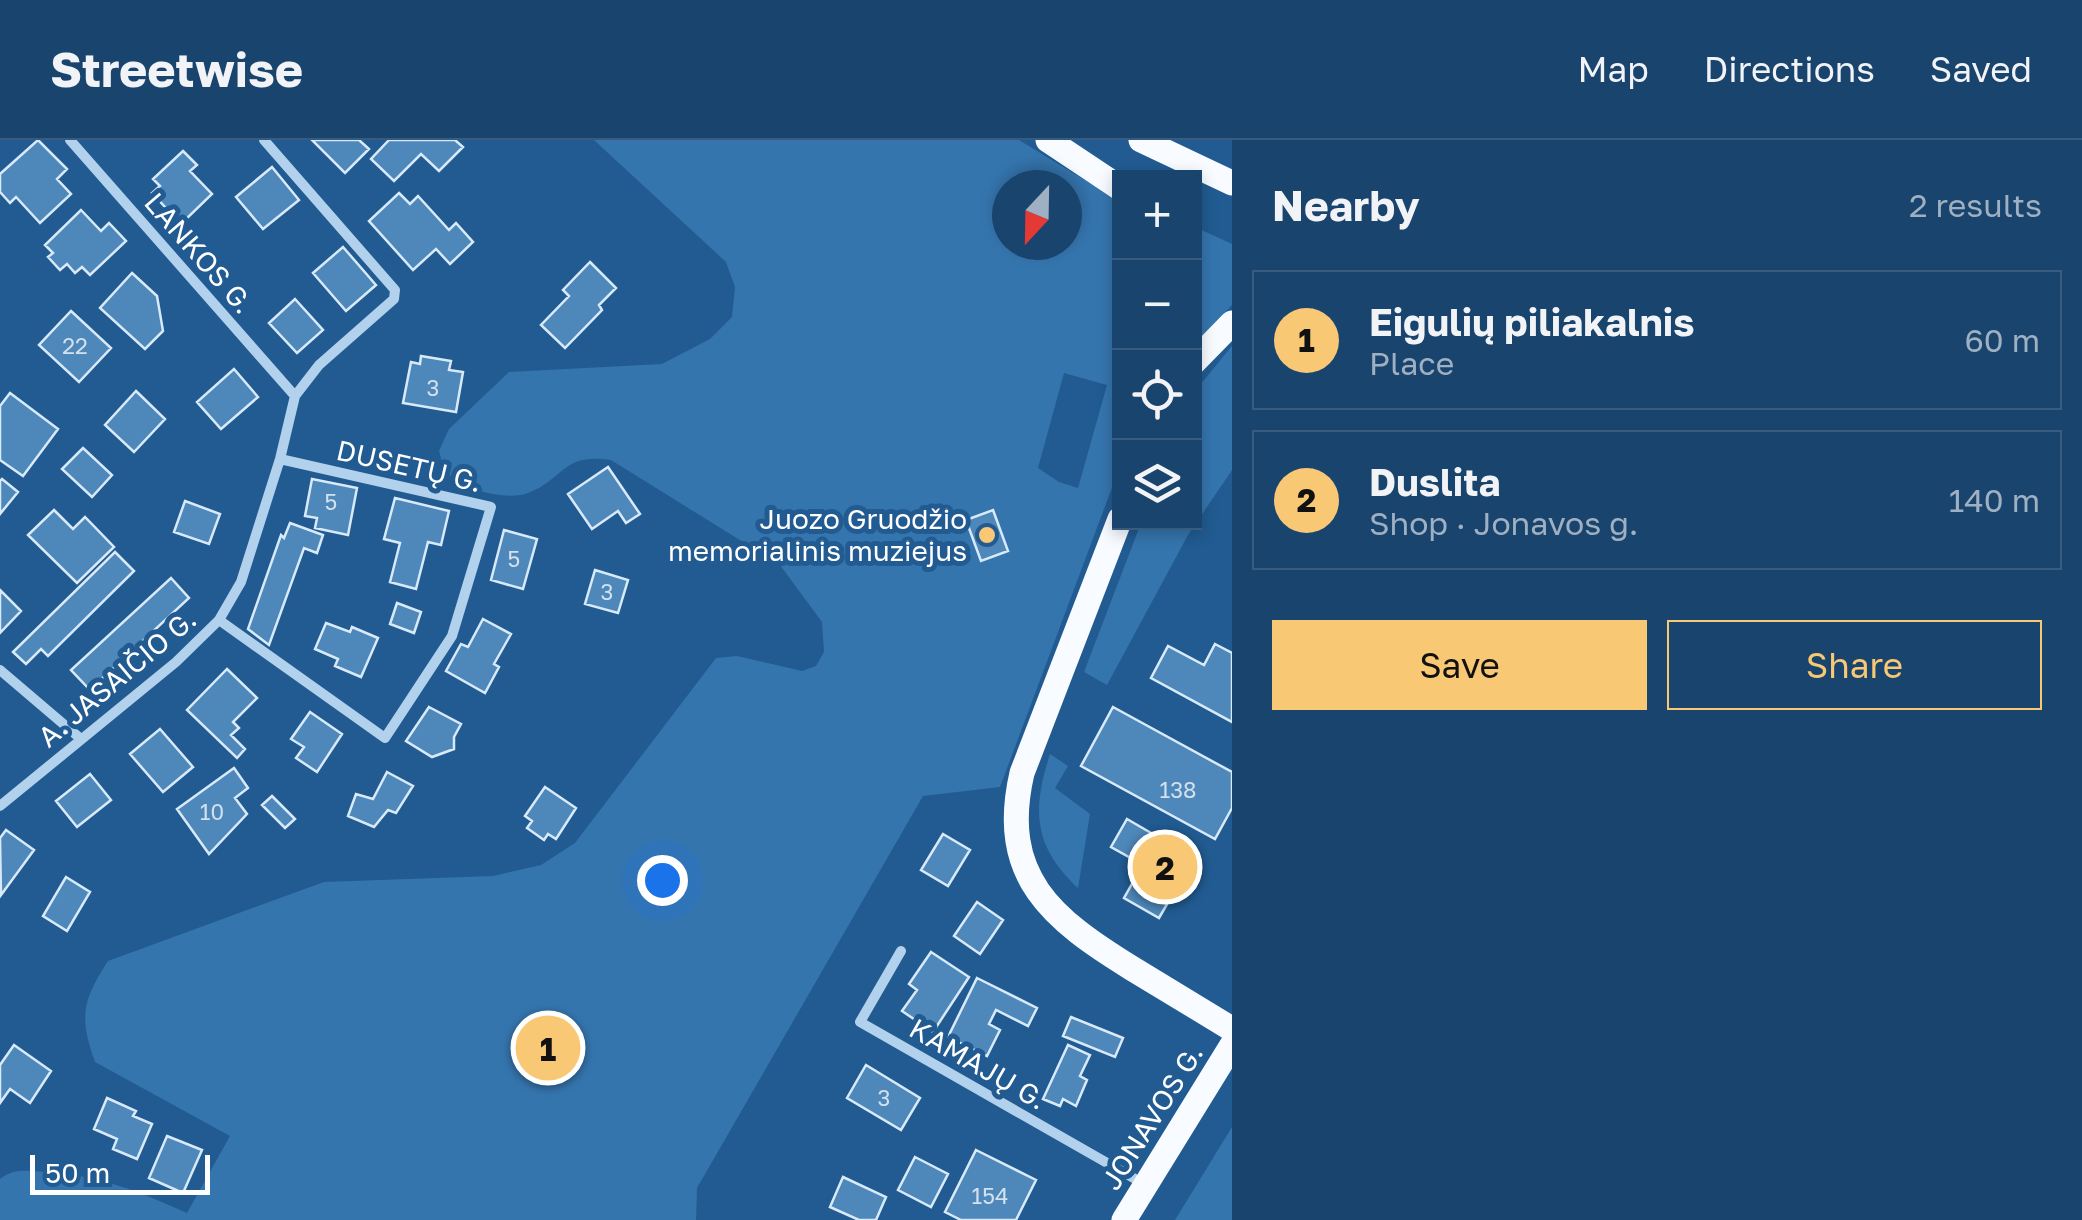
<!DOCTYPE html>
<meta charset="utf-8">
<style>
:root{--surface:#19446d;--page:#224b72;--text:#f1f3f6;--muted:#9fb0c2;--line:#375c80;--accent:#f9c874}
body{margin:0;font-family:"Golos Text",sans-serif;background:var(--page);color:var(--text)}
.controls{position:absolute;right:30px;top:30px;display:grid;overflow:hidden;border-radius:0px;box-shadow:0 5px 15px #0003}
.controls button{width:90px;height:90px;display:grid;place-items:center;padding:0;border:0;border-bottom:2px solid var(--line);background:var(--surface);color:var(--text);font:50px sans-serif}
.compass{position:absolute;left:992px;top:30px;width:90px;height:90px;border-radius:50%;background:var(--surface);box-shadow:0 5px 15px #0003;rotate:202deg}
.scale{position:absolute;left:30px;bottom:25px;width:180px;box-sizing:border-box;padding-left:10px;border:5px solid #fff;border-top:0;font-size:28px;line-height:35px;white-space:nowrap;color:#fff;-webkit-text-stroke:8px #215b91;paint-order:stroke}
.you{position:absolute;left:662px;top:740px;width:35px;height:35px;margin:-25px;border:8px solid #fff;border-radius:50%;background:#1a73e8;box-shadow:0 0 0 15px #1a73e833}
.badge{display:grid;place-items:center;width:65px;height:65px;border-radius:50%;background:var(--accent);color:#111;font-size:32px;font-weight:700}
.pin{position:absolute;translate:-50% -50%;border:5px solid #fff;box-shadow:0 2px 10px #0006}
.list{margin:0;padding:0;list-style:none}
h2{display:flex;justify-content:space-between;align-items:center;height:130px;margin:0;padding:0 40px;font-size:42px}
h2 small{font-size:32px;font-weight:400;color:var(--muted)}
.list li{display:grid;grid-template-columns:65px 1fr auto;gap:30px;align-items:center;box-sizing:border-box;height:140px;margin:0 20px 20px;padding:0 20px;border:2px solid var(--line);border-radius:0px}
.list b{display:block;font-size:38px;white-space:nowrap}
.list p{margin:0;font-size:32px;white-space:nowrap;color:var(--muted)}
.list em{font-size:32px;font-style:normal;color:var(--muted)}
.actions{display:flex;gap:20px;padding:30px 40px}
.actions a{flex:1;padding:22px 0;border:2px solid var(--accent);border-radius:0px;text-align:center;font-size:35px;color:var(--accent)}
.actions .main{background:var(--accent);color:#111}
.icon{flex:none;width:55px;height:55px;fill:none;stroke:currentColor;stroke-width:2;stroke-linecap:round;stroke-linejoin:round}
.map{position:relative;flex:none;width:1232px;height:1080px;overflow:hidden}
header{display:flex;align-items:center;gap:60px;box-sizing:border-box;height:140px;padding:0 50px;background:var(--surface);border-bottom:2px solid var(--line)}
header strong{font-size:48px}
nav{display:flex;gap:55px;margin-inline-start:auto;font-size:35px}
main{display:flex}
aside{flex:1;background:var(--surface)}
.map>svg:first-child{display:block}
.green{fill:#3575ae;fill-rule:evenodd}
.building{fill:#4e87b9;stroke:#d8eaf9;stroke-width:2.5}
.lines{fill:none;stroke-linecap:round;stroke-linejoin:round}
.street{stroke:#b2d1ed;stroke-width:10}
.primary{stroke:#f8fbff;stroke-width:25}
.poi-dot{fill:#f9c874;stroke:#215b91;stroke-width:4}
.labels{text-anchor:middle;stroke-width:10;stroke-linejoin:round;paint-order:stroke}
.number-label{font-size:22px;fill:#d3e1ee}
.street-label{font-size:28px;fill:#fff;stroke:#215b91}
.poi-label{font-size:28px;fill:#fff;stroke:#215b91;text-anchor:end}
</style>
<header>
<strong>Streetwise</strong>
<nav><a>Map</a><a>Directions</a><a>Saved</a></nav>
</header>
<main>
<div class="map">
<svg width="1232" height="1080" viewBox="0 0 1232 1080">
<rect width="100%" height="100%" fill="#215b91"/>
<path class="green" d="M594 0H1019L1119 61V329L1000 647 923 656 697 1048 696 1080H0V1039C15 1028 26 1031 44 1032 102 1036 135 1050 187 1073L230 996 95 922C79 877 82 861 108 821L324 742 493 736 541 725 575 703 716 518 737 516 802 531 816 526 824 512 822 482 780 425 611 320C561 313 565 339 528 353 508 361 462 350 447 333 443 328 441 318 439 311L449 289 509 232 662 224 710 199 732 177 735 147 726 122ZM1007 45H1067V105H1007ZM1064 233 1107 245 1078 348 1059 342 1038 328Z
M1195 87 1232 104V165L1195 204Z
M1232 206V330L1188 395 1107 545 1084 532 1141 383 1194 382 1195 251Z
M1050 614 1068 626 1055 648 1090 674 1078 748C1033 706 1032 670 1050 614Z
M1232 987V1080H1175Z"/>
<path class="building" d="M38 0 67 29 57 39 71 54 40 83 16 57 10 63 0 52V34Z
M312 0H359L369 9 345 33Z
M389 0H455L463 7 439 31 421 14 394 41 371 19Z
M183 11 197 25 190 31 212 54 181 84 152 53 160 46 153 39Z
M272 27 299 60 263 89 236 57Z
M399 53 410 64 418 56 449 90 456 83 473 102 450 124 436 109 413 130 369 81Z
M81 70 101 91 109 83 126 101 90 135 82 127 75 133 67 124 60 130 48 117 53 113 45 105Z
M343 107 376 145 346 171 313 133Z
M590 122 616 148 599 165 602 170 565 208 541 185 569 156 563 150Z
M132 133 157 156 163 191 145 209 100 168Z
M295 159 323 190 297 213 269 183Z
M71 171 111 208 79 242 39 205Z
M421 216 451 221 449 230 463 232 456 272 403 263 411 222 420 224Z
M234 229 258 257 221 289 197 262Z
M136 251 165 279 134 312 105 285Z
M10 253 58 289 23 336 0 320V266Z
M83 308 112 335 92 357 62 329Z
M608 327 640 374 626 383 618 371 592 389 568 354Z
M2 339 18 352 0 374V341Z
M312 339 357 348 348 395 315 388 317 378 305 376Z
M395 358 449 371 441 405 428 402 416 449 390 442 400 403 384 399Z
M185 361 220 374 209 404 174 392Z
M54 370 73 389 85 377 114 407 77 443 28 395Z
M993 370 1008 411 981 421 966 380Z
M290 383 323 395 317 413 304 408 269 505 248 489 281 395 284 398Z
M504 390 537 399 523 449 491 440Z
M115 412 134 431 48 516 41 509 26 524 13 512Z
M595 430 628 440 618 473 585 464Z
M171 438 189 458 90 550 71 530Z
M0 450 21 471 0 493Z
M397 463 421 472 414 493 390 484Z
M483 479 511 494 494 524 499 527 485 553 446 531 461 504 468 507Z
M326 483 350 492 352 487 378 498 361 537 335 526 338 519 315 509Z
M1215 504 1232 513V582L1151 538 1168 506 1204 525Z
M227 529 257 558 233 582 239 588 231 595 245 609 237 618 187 570Z
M429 567 461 584 454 597V609L432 617 406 601Z
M1113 567 1232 632V668L1215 699 1081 626Z
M310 572 342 594 317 632 296 618 304 607 291 599Z
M160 589 193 627 163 652 130 614Z
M234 628 248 648 235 658 247 674 209 714 177 669Z
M387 632 413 646 396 673 388 670 374 687 348 676 356 654 373 659Z
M90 634 111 660 77 687 56 661Z
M545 647 576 668 556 699 548 694 544 700 527 688 532 681 525 676Z
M272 656 295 679 285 688 262 665Z
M1127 679 1194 718 1159 778 1124 758 1133 742 1130 735 1143 725 1111 707Z
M6 690 34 710 1 755 0 698Z
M943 694 970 710 948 746 921 730Z
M66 737 90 752 67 791 43 776Z
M977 762 1003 780 980 814 954 796Z
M931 812 969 837 933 892 902 871 917 850 909 844Z
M977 838 1037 868 1028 886 996 870 989 884 1000 890 987 916 948 897Z
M1071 877 1123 898 1115 917 1063 896Z
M14 905 51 931 30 963 10 949 0 963V925Z
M1068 905 1090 915 1080 936 1087 940 1076 966 1063 959 1060 966 1043 959Z
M866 925 920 958 901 990 847 958Z
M107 958 136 971 133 976 152 984 137 1019 113 1009 117 999 94 989Z
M167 996 202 1010 183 1053 149 1038Z
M976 1010 1036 1040 1016 1080H961L945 1072Z
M915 1017 948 1034 931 1067 898 1050Z
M843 1037 886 1057 876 1080H859L830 1067Z"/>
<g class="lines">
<path class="street" d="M70 0 295 256
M219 480 385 598 452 496 491 367 280 319
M0 530 81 599
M0 666 176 522 219 480 241 442 280 319 295 256 319 225 394 159 395 150 264 0
M901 811 860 882 1144 1044"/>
<path class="primary" d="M1048 0 1120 48
M1141 0 1232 43
M1194 222 1232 183
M1120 379 1022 633C998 737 1052 779 1133 829 1166 849 1199 869 1232 889
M1124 1080 1232 905"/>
</g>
<circle class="poi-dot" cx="987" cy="395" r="10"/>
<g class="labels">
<g class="number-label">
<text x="75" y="214">22</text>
<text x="433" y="256">3</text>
<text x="331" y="370">5</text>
<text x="514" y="427">5</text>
<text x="607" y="460">3</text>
<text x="1178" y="658">138</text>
<text x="212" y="680">10</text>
<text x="884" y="966">3</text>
<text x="990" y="1064">154</text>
</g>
<g class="street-label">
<text transform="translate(199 113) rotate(49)" y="10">LANKOS G.</text>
<text transform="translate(409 326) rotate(13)" y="10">DUSETŲ G.</text>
<text transform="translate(117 538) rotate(-40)" y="10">A. JASAIČIO G.</text>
<text transform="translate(978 924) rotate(30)" y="10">KAMAJŲ G.</text>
<text transform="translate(1152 977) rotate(-58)" y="10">JONAVOS G.</text>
</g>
<g class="poi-label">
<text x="967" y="389">Juozo Gruodžio<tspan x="967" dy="32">memorialinis muziejus</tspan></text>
</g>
</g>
</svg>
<div class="controls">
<button>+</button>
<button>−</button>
<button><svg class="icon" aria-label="locate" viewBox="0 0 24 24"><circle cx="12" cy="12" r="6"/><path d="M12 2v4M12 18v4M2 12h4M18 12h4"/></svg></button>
<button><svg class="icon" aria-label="layers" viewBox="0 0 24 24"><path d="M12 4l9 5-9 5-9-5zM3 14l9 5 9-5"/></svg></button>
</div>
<svg class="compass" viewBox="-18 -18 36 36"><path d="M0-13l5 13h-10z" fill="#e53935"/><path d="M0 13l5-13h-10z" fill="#9fb0c2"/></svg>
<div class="scale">50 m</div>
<div class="you"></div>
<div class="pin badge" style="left:548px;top:908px">1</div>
<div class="pin badge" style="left:1165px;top:727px">2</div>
</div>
<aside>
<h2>Nearby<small>2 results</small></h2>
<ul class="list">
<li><span class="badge">1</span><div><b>Eigulių piliakalnis</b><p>Place</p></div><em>60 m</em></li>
<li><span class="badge">2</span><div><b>Duslita</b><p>Shop · Jonavos g.</p></div><em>140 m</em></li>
</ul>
<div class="actions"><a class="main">Save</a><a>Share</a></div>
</aside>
</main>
